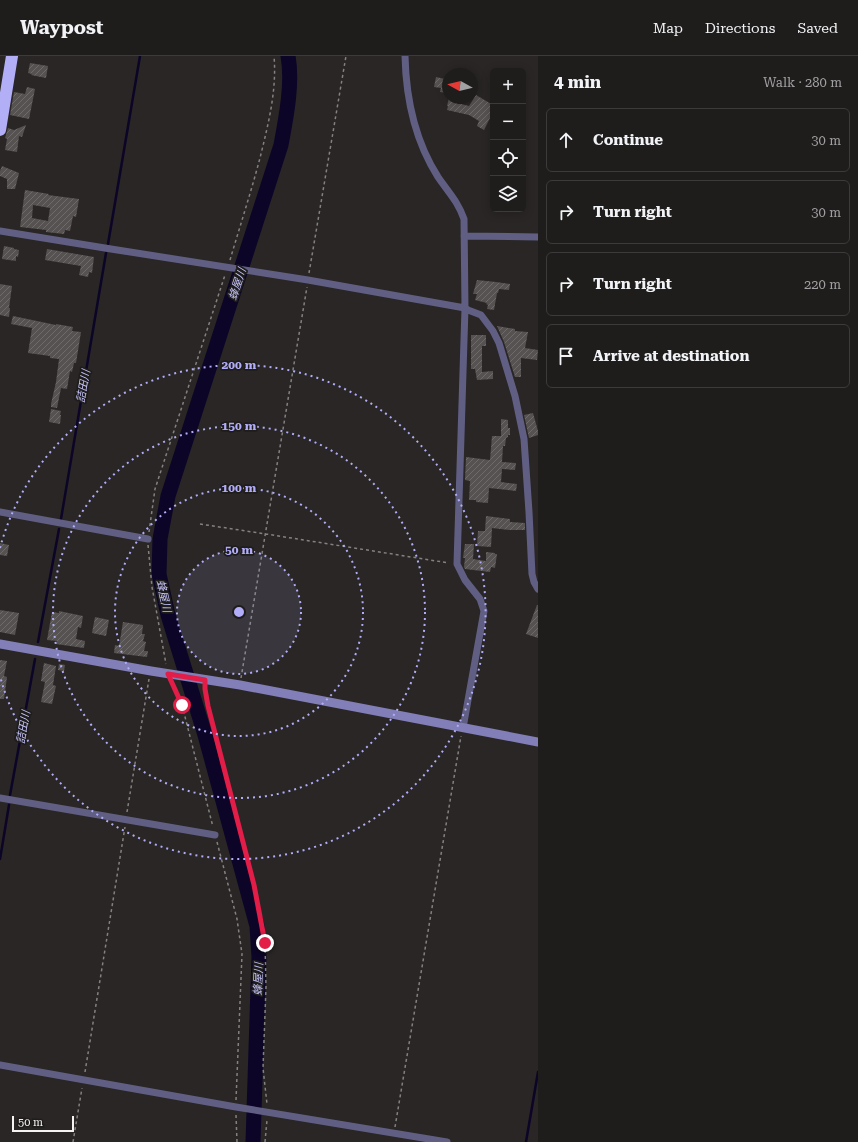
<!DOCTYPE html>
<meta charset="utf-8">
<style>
:root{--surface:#1f1c1c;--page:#2c2929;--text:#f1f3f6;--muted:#a1a1a3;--line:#3c3a3b}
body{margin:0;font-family:"Roboto Serif","Noto Sans JP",serif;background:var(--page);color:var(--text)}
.controls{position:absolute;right:12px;top:12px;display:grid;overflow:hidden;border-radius:6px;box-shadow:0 2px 10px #0003}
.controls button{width:36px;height:36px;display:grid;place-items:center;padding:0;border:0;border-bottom:1px solid var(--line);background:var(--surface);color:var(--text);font:20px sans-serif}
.compass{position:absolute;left:442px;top:12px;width:36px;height:36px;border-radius:50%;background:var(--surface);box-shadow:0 2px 10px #0003;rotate:278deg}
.scale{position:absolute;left:12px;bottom:10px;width:62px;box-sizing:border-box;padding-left:4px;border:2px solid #f6f4f3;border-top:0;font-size:11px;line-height:14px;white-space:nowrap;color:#f6f4f3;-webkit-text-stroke:3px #1f1d1b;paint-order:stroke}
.stop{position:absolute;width:12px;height:12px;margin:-9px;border:3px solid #e11d48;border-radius:50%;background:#fff}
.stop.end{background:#e11d48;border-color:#fff;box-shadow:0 1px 4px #0008}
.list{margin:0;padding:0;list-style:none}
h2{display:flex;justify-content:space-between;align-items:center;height:52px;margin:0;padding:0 16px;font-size:17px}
h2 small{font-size:13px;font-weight:400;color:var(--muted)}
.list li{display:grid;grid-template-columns:26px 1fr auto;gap:12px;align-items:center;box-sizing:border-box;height:64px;margin:0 8px 8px;padding:0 8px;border:1px solid var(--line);border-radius:6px}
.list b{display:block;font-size:15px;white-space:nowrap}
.list em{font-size:13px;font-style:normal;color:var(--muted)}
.icon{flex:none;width:22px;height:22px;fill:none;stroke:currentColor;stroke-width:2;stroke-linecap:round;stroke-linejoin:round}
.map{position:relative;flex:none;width:538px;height:1086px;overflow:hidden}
header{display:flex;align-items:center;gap:24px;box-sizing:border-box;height:56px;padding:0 20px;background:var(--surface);border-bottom:1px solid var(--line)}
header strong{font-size:19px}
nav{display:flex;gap:22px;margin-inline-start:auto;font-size:14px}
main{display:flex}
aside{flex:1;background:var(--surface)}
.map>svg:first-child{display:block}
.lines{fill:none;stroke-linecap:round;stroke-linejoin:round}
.stream{stroke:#0c0527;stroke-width:2.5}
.river{stroke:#0c0527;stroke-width:15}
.building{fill:url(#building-hatch);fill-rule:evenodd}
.path{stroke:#848281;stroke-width:1.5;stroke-dasharray:3 3;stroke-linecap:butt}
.street{stroke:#605f83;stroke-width:7}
.secondary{stroke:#817eb8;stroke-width:9}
.highway{stroke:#b2aff7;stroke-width:12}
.route{stroke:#e11d48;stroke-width:5}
.ring{fill:none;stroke:#b1adfa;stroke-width:2;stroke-dasharray:2 4}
.labels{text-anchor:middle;stroke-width:3.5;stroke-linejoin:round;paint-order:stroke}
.water-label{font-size:11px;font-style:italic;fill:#c4c3fa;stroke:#1f1d1b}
.centre{fill:#b1adfa;stroke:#1f1d1b;stroke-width:2}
.ring-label{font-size:12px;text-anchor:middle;font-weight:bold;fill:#b1adfa;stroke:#1f1d1b;stroke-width:3.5;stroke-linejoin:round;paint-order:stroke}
</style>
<header>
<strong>Waypost</strong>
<nav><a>Map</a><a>Directions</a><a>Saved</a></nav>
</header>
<main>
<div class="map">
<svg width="538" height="1086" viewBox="0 0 538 1086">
<defs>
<pattern id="building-hatch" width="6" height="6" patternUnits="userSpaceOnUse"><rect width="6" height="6" fill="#555251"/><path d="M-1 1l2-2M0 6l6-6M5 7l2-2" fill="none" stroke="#6e6c6a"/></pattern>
</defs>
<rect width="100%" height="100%" fill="#292625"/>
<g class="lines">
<path class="stream" d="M108 188 140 0
M61 463 106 197
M38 586 59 473
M10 739 35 603
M0 803 9 749
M526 1086 538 1016"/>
<path class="river" d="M253 1086 259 901 257 870 205 679 168 559 159 518 160 483 168 440 281 89C286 62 293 27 288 0"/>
</g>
<path class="building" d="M30 7 48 10 46 22 31 19 32 18 28 17Z
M436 21 445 23 444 26 448 27V37L440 36 441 32 434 31Z
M27 31 35 33 29 63 10 59 14 36 25 38Z
M476 39 493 49V56L484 74 477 70 479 65 469 59 447 54 448 50H447L449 42H459L457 47 469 50Z
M26 69 22 81 19 80 17 96 5 94 7 83 5 82 8 72 14 74Z
M2 110 19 117 15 133H7V123L0 120V115Z
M25 134 49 138 48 139 79 143 76 161 73 160 70 175 65 174 64 178 46 176V174L20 171ZM33 149 50 152 48 165 32 162Z
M4 190 14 192V193L19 194 18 201 16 200V205L2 203Z
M47 193 94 201 92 217 89 216 88 221 79 219 81 210 45 204Z
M477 224 496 226 510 228 509 234 499 233 498 237H497L494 254 487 253 488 249 486 248 487 247 475 244 477 238H473Z
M0 228 12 230 9 252H10L9 261 0 259Z
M13 260 56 269V268L73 271 72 275 81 276 76 307H74L72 316 70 315 67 333 61 332 57 352 51 351V348L56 326 59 303 50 302V300L28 297 32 272 11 268Z
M497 270 515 273V275L528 276 525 292 538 294 537 304 521 302V321H515L504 286Z
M471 279H486V290H482V316L493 315V323L477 324 475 313H471Z
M51 353 61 355 60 359H61L60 368 49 366Z
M533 357 538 375V379L529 382 524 359Z
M501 363 508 364V372H510V379H508V381L506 382 505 390H503L502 406 516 407 515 414 502 413 501 426 517 428 516 435 489 432 488 447 476 446V444H469L470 425 465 424 466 401 490 404 492 380H501Z
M486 460 510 463V466L525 467V474H509L492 472 491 491 477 490 478 475H485Z
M0 487 9 489 7 500 0 499Z
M465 488H474L473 503 486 505V496L495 497V498H497L495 512 491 511 490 516 465 513 464 511 465 502H463Z
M537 549H538V582L526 578Z
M0 554 19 557 15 579 0 576Z
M59 555 83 560 81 572 78 571 76 583 85 585 84 592 56 588 57 585 47 584 52 556 59 557Z
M95 561 109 564 106 580 92 577Z
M123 566 143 569 142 578H145L143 585 146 586 144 595H148L147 601 114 597 115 589 119 590Z
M0 604 7 605 4 620 7 621 4 643H0Z
M44 607 56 610 53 629 56 630 52 648 41 646 45 626 41 625Z
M59 608 65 609 64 615 58 614Z"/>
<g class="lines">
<path class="path" d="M230 204C240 170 251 136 260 102 268 69 277 35 274 0
M309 217 346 0
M200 468 266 478 449 507
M149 476 155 433 225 219
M148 489 152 531 166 608
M241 622 307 231
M172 627 182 649 213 771
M205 631 208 650 253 829 265 887 266 931 263 1012 267 1048
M127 756 149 623
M217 786 237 863 242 898 236 1044
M85 1016 125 771
M236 1059 237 1086
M395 1071 461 680
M73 1086 82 1032
M265 1086 267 1064"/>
<path class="street" d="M405 0C406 43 415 85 438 121 449 137 457 144 464 163L465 252 457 508 465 524 480 543 484 555 463 672
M0 175 111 193 308 224 465 252 468 254 481 259 493 275 499 287 515 340 524 383 529 456 532 518 534 526 538 533
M464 180 538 181
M0 456 148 483
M0 742 215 779
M0 1009 236 1051 447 1086"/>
<path class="secondary" d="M0 588 151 615 240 629 538 686"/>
<path class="highway" d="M0 74 12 0"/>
</g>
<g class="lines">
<path class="route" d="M182 649 168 618 205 624V633L208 650 254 829 265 887"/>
</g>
<circle cx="239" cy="556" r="62" fill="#b1adfa" fill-opacity=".12"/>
<g class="ring">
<circle cx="239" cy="556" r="62"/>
<circle cx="239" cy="556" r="124"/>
<circle cx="239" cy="556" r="186"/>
<path d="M0 492A247 247 0 1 1 0 620"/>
</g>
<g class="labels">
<g class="water-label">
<text transform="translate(237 228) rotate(-72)" y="4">蜂屋川</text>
<text transform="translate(83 330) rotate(-80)" y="4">詰田川</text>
<text transform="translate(164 540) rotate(77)" y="4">蜂屋川</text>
<text transform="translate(23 671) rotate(-80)" y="4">詰田川</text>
<text transform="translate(258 923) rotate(-88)" y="4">蜂屋川</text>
</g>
</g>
<circle cx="239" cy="556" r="6" class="centre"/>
<g class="ring-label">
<text x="239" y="313">200 m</text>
<text x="239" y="374">150 m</text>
<text x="239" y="436">100 m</text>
<text x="239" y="498">50 m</text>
</g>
</svg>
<div class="controls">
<button>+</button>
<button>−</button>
<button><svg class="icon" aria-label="locate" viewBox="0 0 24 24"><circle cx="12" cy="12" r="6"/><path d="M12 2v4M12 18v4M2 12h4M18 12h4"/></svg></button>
<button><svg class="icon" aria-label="layers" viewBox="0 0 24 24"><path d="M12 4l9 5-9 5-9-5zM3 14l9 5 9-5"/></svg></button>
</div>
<svg class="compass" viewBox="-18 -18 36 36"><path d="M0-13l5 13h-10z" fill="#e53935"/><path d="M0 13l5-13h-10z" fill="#a1a1a3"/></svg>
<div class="scale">50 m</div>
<div class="stop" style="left:182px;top:649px"></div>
<div class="stop end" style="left:265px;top:887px"></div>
</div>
<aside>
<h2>4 min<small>Walk · 280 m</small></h2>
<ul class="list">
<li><svg class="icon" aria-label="ahead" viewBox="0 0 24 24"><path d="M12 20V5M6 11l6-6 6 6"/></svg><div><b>Continue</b></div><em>30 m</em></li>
<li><svg class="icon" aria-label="right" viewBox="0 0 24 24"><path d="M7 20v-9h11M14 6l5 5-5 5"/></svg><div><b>Turn right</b></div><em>30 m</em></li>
<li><svg class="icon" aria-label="right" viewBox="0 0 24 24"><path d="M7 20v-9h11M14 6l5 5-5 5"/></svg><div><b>Turn right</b></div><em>220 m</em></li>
<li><svg class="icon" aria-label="arrive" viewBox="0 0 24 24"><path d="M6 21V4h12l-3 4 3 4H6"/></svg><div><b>Arrive at destination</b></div></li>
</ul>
</aside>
</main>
